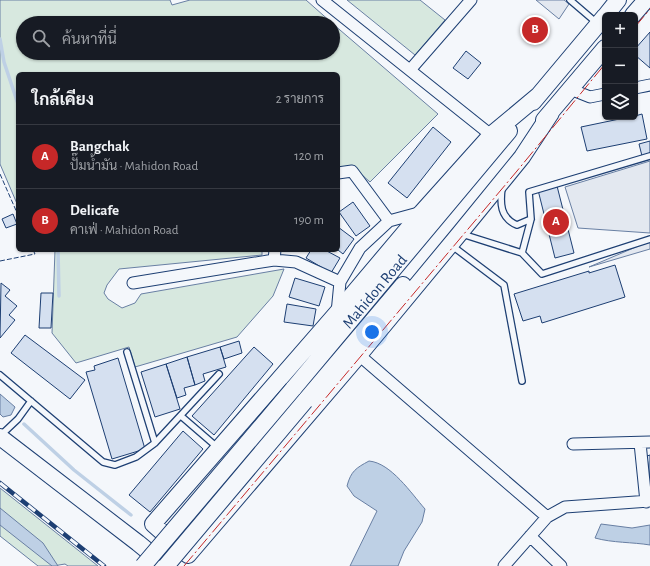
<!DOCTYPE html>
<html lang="th">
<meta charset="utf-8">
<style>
:root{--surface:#171b24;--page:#242831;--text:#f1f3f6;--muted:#9ea1a6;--line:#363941;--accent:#c62828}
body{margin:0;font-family:"Alegreya Sans",Sarabun,sans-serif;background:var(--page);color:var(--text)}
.controls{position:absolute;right:12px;top:12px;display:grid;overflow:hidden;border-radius:6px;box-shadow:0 1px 3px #0004}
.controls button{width:36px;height:36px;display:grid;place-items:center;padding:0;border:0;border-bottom:1px solid var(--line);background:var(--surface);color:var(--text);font:20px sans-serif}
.you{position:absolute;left:372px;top:332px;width:14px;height:14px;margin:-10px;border:3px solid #fff;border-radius:50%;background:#1a73e8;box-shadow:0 0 0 6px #1a73e833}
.badge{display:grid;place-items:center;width:26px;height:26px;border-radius:50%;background:var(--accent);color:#fff;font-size:13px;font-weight:700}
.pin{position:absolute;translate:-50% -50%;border:2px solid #fff;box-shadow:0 1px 4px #0006}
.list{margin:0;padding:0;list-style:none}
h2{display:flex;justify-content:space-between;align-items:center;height:52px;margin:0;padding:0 16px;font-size:17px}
h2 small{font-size:13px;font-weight:400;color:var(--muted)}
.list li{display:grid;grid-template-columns:26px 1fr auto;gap:12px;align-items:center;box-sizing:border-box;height:64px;padding:0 16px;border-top:1px solid var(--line)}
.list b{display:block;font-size:15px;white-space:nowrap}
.list p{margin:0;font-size:13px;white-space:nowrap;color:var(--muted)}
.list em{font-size:13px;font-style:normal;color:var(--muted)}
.icon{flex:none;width:22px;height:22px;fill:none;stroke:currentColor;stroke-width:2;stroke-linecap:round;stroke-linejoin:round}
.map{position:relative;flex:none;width:650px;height:566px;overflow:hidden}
.search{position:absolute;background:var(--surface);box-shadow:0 1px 3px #0004;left:16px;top:16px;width:324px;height:44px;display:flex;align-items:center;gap:10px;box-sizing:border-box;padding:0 14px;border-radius:22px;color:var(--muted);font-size:15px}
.panel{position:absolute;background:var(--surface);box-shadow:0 1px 3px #0004;left:16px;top:72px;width:324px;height:180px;border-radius:6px}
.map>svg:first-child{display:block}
.green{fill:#d7e8df;stroke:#687fa3}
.parking{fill:#e3e8f0;stroke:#687fa3}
.water{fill:#bed0e5;stroke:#687fa3}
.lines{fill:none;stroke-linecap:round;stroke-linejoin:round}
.stream{stroke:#bed0e5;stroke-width:3.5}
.building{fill:#d5e0f0;stroke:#1d3f73}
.lane-casing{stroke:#1d3f73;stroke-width:8}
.street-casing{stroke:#1d3f73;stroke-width:13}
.secondary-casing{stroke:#1d3f73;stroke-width:18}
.lane{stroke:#f4f7fb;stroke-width:5.5}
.street{stroke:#f4f7fb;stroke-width:11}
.secondary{stroke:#f4f7fb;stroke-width:16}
.rail-casing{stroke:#1d3f73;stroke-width:4.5}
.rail{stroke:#f4f7fb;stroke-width:3;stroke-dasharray:9;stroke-linecap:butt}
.secondary-bridge-casing{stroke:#1d3f73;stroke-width:18;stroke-linecap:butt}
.secondary-bridge{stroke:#f4f7fb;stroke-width:16}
.fence{stroke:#1d3f73;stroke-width:1;stroke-dasharray:5 2;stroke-linecap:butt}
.power{stroke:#c62828;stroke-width:1;stroke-dasharray:14 3 2 3;stroke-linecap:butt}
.labels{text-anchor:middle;stroke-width:3;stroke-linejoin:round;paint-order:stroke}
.street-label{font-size:16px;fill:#1d3f73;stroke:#f4f7fb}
</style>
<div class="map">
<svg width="650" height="566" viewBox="0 0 650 566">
<rect width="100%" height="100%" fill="#f4f7fb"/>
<path class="green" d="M0 0H170L172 5 190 0H306L332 23H23V53H333V24L438 114 370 182 353 167 338 169V74H18V206L0 164Z
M347 0H420L445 20 415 55Z
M55 250H262V255L119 269 107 285 104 293 108 299 122 308 135 303 141 294 284 269 273 296 237 337 135 367 129 347 76 363 52 333Z
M0 488 98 566H68L65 564 53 566H38L0 536Z"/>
<path class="parking" d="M536 0H564L569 4 559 19Z
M650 161V233L578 228 565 187Z
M650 241V249L589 267Z"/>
<path class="water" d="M0 394 15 407 11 415 3 417 0 414Z
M369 461C391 463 411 493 425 509L422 522 404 551 398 566H350L377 511 354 496 347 486C351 471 356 468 369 461Z
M0 508 43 543 58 566H52L0 525Z
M601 524 632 528 650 525V545C632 542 613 543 595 538Z"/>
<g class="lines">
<path class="stream" d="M0 39 4 62 18 104
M58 250 59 296
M24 424 74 470 131 515"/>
</g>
<path class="building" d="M650 32V68L635 55V49Z
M466 51 481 63 468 79 453 68Z
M642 114 647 139 587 151 581 127 629 117H635V116Z
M433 127 451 142 407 198 388 183Z
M650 141V154L642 156 639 144Z
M557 186 574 253 555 258 538 190Z
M353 202 370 226 356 236 339 212Z
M13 214 17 224 6 228 2 219Z
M338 227 354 239 343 254 338 250Z
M311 250H325L340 258 331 273 306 258Z
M615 265 625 297 542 323 540 316 523 321 514 294 589 271V273Z
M295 278 325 287 319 306 289 297Z
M1 283 10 290 5 296 17 306 9 315 15 320 0 338Z
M41 293H53L51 328H39Z
M287 304 316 309 313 326 284 322Z
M25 335 85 380 70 399 11 353Z
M239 341 242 353 224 359 220 347Z
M220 347 226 367 203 374 205 381 195 385 187 357Z
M254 347 273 364 214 435 192 416Z
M187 357 195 385 184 388 186 395 177 398 166 364Z
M118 358 145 449 112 459 86 372 95 370 94 366Z
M166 364 180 409 155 417 141 372Z
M183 431 203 449 150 512 129 495Z
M650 455V482L647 456Z"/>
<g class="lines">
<g class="lane-casing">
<path id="lane" d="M570 0 598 24
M650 156 529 192 531 219 522 253 542 274 650 239
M502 188C500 203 500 218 517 225L531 219
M462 234 522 253
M451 245 504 285 522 381
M127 352 155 443 219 374
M0 375 103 462 115 465 136 457 155 443
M181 416 217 447
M0 436 18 419 31 401"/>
</g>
<g class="street-casing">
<path id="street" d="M322 0 491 135
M410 70 471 0
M635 88 650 85
M570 89 590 97 605 94
M338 173 352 171 389 221
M274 260 275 250
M133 283 274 260 296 262 340 282
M337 313 340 282 360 248 389 221 422 212
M359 355 547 517
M640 443 646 502
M573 444 650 442
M530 536 561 566
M504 566 547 517 565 507 650 501"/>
</g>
<g class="secondary-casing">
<path id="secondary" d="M606 15 618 0
M633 15 646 0
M539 95 491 135 422 212 336 314 153 524 188 555 359 355 460 233 522 157 551 113
M533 102 605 16
M544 120 605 48
M293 389 509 131
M305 401 403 285
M0 437 138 543 166 566"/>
</g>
<use href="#lane" class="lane"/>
<use href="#street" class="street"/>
<use href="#secondary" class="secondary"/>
<g class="rail-casing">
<path id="rail" d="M0 483 104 566"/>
</g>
<use href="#rail" class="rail"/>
<g class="secondary-bridge-casing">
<path id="secondary-bridge" d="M143 566 293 389
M166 566 305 401"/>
</g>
<use href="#secondary-bridge" class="secondary-bridge"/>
<path class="fence" d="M0 174 18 215
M0 261 35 254 33 250"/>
<path class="power" d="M635 27 650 9
M184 566 517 171 605 64"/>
</g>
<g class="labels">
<g class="street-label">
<text transform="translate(374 291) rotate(-50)" y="6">Mahidon Road</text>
</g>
</g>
</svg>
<div class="controls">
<button>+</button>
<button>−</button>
<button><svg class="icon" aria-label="layers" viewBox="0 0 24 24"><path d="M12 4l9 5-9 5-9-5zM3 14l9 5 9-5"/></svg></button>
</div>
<div class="you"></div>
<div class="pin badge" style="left:556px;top:222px">A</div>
<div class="pin badge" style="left:535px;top:30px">B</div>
<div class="search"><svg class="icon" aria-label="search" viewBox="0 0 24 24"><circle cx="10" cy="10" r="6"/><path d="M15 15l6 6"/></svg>ค้นหาที่นี่</div>
<section class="panel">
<h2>ใกล้เคียง<small>2 รายการ</small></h2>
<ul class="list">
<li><span class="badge">A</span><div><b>Bangchak</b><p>ปั๊มน้ำมัน · Mahidon Road</p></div><em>120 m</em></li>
<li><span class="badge">B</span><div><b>Delicafe</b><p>คาเฟ่ · Mahidon Road</p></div><em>190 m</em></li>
</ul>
</section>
</div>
